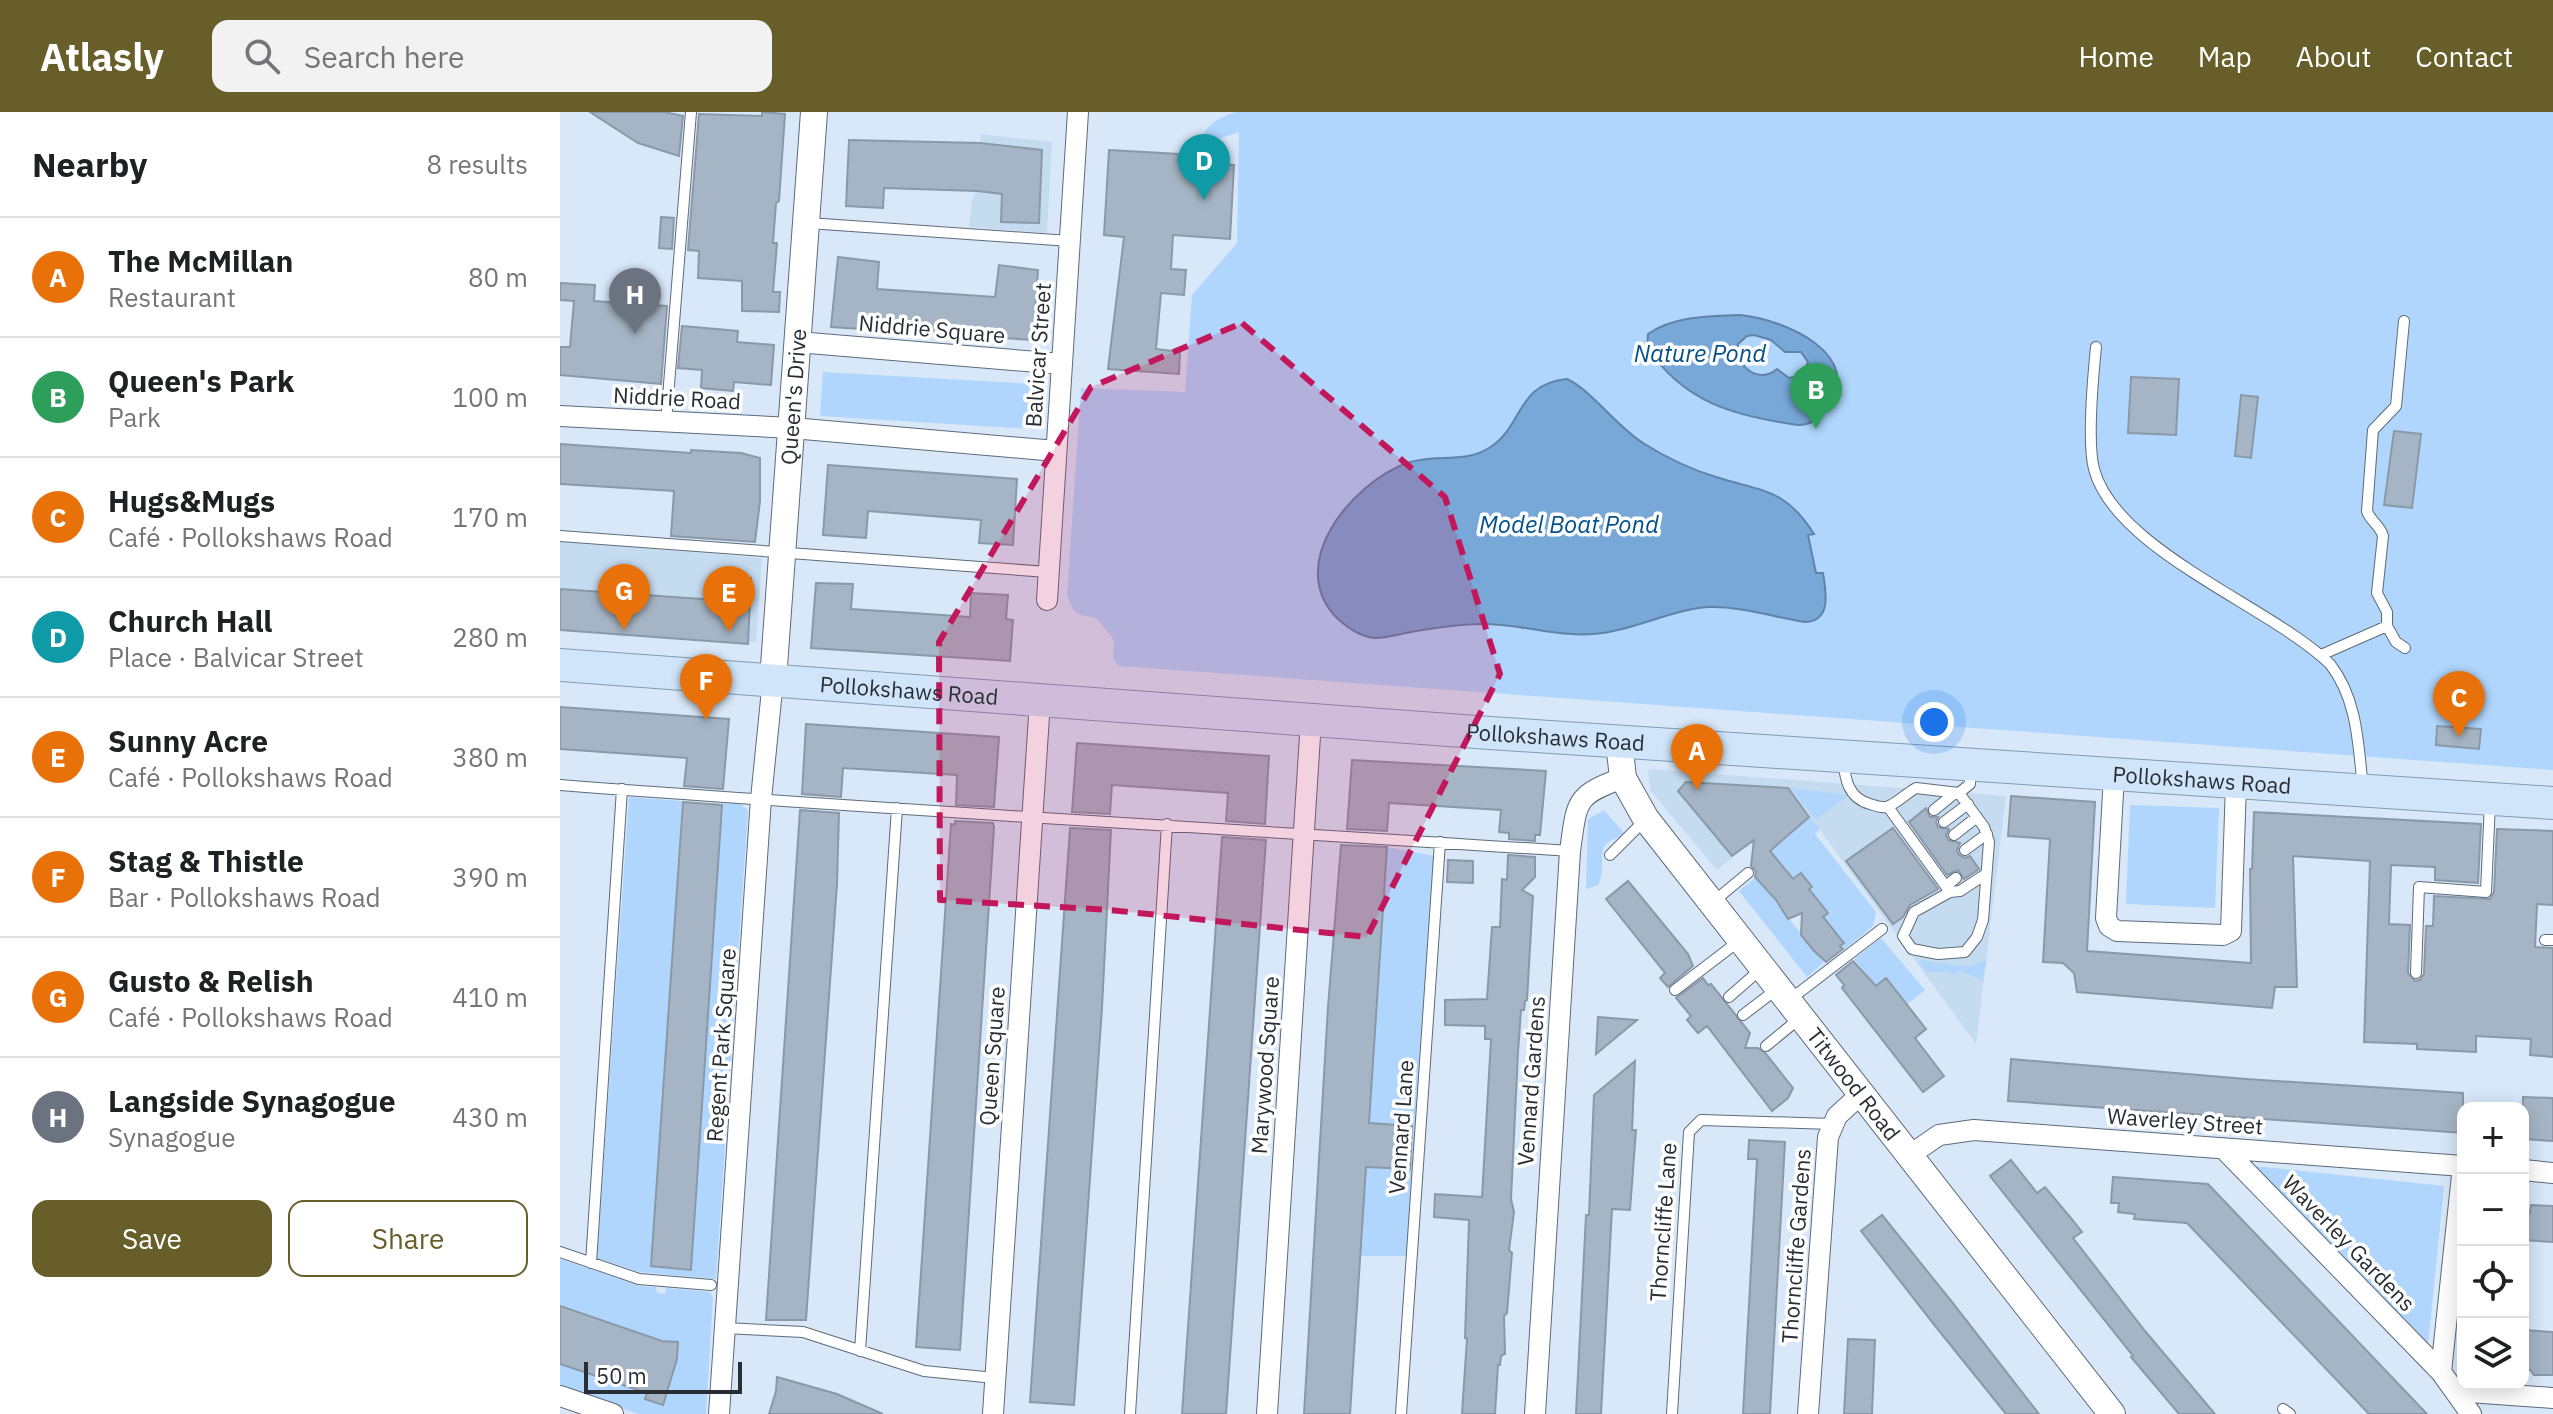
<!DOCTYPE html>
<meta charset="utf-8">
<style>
:root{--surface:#fff;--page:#f2f2f2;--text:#202124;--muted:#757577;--line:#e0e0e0;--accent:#675e2a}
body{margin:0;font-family:"IBM Plex Sans",sans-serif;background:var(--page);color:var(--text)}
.controls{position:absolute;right:24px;bottom:24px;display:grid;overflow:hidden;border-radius:16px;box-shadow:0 4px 20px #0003}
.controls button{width:72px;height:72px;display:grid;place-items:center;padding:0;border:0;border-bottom:2px solid var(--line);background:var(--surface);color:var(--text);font:40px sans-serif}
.scale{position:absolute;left:24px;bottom:20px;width:158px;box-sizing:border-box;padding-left:8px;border:4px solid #282e34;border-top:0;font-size:22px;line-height:28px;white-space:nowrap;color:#282e34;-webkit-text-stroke:6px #fff;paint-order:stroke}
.you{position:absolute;left:1374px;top:610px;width:28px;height:28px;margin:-20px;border:6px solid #fff;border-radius:50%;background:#1a73e8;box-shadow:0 0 0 12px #1a73e833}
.badge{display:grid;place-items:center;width:52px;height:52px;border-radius:50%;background:var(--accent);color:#fff;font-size:26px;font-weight:700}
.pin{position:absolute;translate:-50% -66px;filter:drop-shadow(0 2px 4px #0008)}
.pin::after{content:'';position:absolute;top:42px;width:28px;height:24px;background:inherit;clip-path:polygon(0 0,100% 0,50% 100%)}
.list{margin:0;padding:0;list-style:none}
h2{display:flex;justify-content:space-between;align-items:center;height:104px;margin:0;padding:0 32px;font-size:34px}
h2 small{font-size:26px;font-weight:400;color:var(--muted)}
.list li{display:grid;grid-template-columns:52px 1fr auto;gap:24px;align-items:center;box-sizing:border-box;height:120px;padding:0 32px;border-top:2px solid var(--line)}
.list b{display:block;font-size:30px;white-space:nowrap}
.list p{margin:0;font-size:26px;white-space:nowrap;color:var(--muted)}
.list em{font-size:26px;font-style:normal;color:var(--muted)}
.actions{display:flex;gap:16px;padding:24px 32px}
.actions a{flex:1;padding:18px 0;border:2px solid var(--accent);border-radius:16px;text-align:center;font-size:28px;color:var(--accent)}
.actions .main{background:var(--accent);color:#fff}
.icon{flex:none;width:44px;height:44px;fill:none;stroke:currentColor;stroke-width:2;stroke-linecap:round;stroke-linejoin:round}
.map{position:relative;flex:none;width:1993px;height:1302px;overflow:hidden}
header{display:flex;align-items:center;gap:48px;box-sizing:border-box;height:112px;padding:0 40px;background:var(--accent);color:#fff}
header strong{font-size:38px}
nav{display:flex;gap:44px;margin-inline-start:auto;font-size:28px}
.search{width:560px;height:72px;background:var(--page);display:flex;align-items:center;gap:20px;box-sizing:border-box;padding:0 28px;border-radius:16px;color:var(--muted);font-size:30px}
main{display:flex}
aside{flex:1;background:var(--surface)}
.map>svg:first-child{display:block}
.built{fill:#c5dbf0}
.green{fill:#b0d6fd}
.water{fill:#78a8d8;stroke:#6083a7;stroke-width:2;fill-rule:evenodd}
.building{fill:#a6b5c5;stroke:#8a99a8;stroke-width:2}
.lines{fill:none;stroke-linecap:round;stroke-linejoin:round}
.service-casing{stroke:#5d6b79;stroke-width:12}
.minor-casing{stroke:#5d6b79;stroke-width:22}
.tertiary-casing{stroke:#5d6b79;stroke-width:28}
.primary-casing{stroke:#829ab2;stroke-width:34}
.service{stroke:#fff;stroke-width:10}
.minor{stroke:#fff;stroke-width:20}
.tertiary{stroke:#fff;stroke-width:26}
.primary{stroke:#d1e5fa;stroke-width:32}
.marked{fill:#c2185b;fill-opacity:0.2;stroke:#c2185b;stroke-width:6;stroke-dasharray:16 10;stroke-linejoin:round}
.labels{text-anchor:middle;stroke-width:7;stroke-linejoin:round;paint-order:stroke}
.street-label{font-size:22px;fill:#282e34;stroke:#fff}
.water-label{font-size:24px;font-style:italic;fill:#04518c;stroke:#fff}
</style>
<header>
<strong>Atlasly</strong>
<div class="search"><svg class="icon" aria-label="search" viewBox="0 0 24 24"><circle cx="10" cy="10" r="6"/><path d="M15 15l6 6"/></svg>Search here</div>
<nav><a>Home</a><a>Map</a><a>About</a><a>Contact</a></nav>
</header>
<main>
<aside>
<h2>Nearby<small>8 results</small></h2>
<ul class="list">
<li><span class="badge" style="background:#e8710a">A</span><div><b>The McMillan</b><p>Restaurant</p></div><em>80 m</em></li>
<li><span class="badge" style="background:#2e9e5b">B</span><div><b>Queen's Park</b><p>Park</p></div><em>100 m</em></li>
<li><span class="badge" style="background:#e8710a">C</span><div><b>Hugs&amp;Mugs</b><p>Café · Pollokshaws Road</p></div><em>170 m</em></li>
<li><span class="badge" style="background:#0f9aa8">D</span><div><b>Church Hall</b><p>Place · Balvicar Street</p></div><em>280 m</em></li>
<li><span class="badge" style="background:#e8710a">E</span><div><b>Sunny Acre</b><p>Café · Pollokshaws Road</p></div><em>380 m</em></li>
<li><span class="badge" style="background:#e8710a">F</span><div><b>Stag &amp; Thistle</b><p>Bar · Pollokshaws Road</p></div><em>390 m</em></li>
<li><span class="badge" style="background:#e8710a">G</span><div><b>Gusto &amp; Relish</b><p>Café · Pollokshaws Road</p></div><em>410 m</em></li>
<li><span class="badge" style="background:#6b7280">H</span><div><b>Langside Synagogue</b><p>Synagogue</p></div><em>430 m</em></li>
</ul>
<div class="actions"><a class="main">Save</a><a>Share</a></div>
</aside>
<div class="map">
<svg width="1993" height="1302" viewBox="0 0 1993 1302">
<rect width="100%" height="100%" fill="#d8e8f9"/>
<path class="built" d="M421 22 492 30 487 121 409 115 412 88 417 79Z
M0 429 202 446 196 530 0 518Z
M1088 657 1446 684 1416 932 1247 700 1225 717 1218 708 1157 758 1090 678Z"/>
<path class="green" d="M676 0H1993V658L559 554 553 547 554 529 551 524 536 506 521 503 513 498 507 483 521 276 625 280 632 183 677 131 679 20 640 33C644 13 658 6 676 0Z
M263 260 475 272 472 317 260 304Z
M1230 676 1289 683 1256 708Z
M69 685 122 689 92 1154 131 1157 162 691 181 692 188 698 156 1167 79 1160 37 1146Z
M1570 693 1659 696 1655 796 1566 792Z
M1044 698 1064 721 1063 724C1029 733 1050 748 1038 773L1026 777 1028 707Z
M1246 700 1260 717 1255 722 1316 800 1313 814 1285 837 1281 833 1283 830 1263 805 1268 801 1262 793 1257 797 1210 738 1226 716Z
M827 735 875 744 848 1144H800Z
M1195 766 1203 775H1206L1216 791 1262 847 1263 851 1247 865 1179 779Z
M1321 826 1365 878 1336 901 1342 885 1326 866 1316 874 1294 847Z
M1359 848 1409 855 1427 848 1422 869 1401 859 1393 863 1388 860H1366Z
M1694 1054 1884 1074 1868 1234Z
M0 1147 80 1174 96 1175 97 1181 105 1182 106 1176 150 1180 153 1186 146 1302H79L0 1276V1252L87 1281 118 1230 104 1229 102 1243 84 1229 86 1223 68 1217 65 1223 42 1216 44 1209 0 1194Z"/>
<path class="water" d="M1180 203C1223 207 1310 243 1265 299 1257 308 1250 313 1238 313 1175 304 1124 291 1087 235L1088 222C1114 204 1150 204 1180 203ZM1194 223 1211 228 1225 240H1241L1248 250 1243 263 1229 266 1217 257C1199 273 1174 254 1178 232L1187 224Z
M1007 267C1030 277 1057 315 1083 331 1105 345 1130 357 1156 365 1203 380 1225 376 1254 422L1248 423 1256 461H1263C1266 480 1272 509 1245 510 1214 505 1180 494 1149 495 1114 497 1079 516 1043 521 1002 527 964 512 923 512 899 512 874 516 851 520 839 522 827 526 815 526 801 525 788 516 778 507 723 453 792 371 847 351 874 341 904 352 929 336 964 315 955 272 1007 267Z"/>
<path class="building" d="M30 0H105L123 4 119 44 78 31Z
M202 0 225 2 219 89 216 91 213 131H217L213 180H220L219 200 182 199V169L138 166 139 139 128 138 139 2 202 4Z
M289 28 420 31 482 38 479 111 441 110 442 82 417 79 324 76 323 96 286 94Z
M549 38 619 42 618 49 674 53 670 127 613 123 611 157 626 158 624 183 601 181 596 237 620 240 619 262 548 257 564 125 544 123Z
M101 105 114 106 112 137 99 136Z
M278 145 319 150 317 177 435 185 439 153 478 158 473 228 271 215Z
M0 171 35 173 34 189 107 194 101 272 0 263V235H10L14 189 0 188Z
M122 214 178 219 177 230 214 233 211 273 174 270 173 279 141 276 142 258 118 256Z
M1571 265 1619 267 1616 323 1568 321Z
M1681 283 1698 285 1691 346 1675 344Z
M1834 319 1861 322 1852 396 1824 393Z
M0 332 131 341V338L181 341 200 346V389L195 430 111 424 114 379 0 372Z
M268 353 457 367 453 433 419 431 421 408 308 399 306 426 263 423Z
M158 463 191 466 188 532 0 518V477L156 488Z
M256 471 293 472 291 497 353 501 410 505 411 481 448 483 446 507 453 508 450 549 251 536Z
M0 595 169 607 163 677 124 674 127 646 0 637Z
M246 612 439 625 434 695 396 693 397 663 283 656 281 685 242 682Z
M1877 614 1921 617 1919 637 1876 633Z
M517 631 709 644 705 712 666 709 668 681 552 673 550 702 512 700Z
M792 648 986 659 980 723H975V729L949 727V721L939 720 941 698 829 691 827 719 787 717Z
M1126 670 1228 676 1249 705 1210 739 1233 767 1241 761 1252 775 1249 777 1268 801 1263 805 1284 831 1280 834 1283 837 1266 850 1254 839 1241 823 1242 801 1228 807 1216 788 1195 765 1196 759 1191 754 1194 728 1172 744 1118 679Z
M1451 684 1535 690 1527 839 1691 851 1690 757H1692L1694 700 1921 712 1918 771 1875 768V755L1831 753 1829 812 1850 813 1848 861 1855 869 1860 868 1864 862 1866 814H1873L1874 784 1930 787 1934 780 1937 717 1993 719V793L1977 792 1975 835 1993 836V945L1970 943 1971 927 1916 924V940L1857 937V932L1804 930 1810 749 1733 744 1737 875H1715L1712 896 1517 880 1514 861 1503 851 1483 850 1490 727 1448 724Z
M123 690 162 693 131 1158 91 1154Z
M1366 696 1370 705H1378L1376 710 1378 715 1389 717 1386 723 1388 728 1400 731 1397 738 1399 743 1405 746 1410 744 1419 757 1404 767 1398 758 1387 763 1349 710Z
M240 698 279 701 277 772 246 1208H206Z
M395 709 433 711 434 715 400 1238 356 1235 391 712 395 713Z
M510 716 551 718 542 896 514 1293 470 1290Z
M1333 716 1378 777 1350 793 1343 805 1333 812 1286 749Z
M662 725 706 728 666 1302H622Z
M781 733 827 735 809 1011 852 1014 851 1037 850 1057 806 1055 790 1302H744L768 895Z
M948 743 975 745V765L962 778 973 784 967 888 965 889 964 898H961L958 940 951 1087 954 1100 949 1138 952 1141 947 1201 944 1204 945 1242 941 1244 940 1253H938L935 1302H902L907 1226H905L909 1108 874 1105 875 1082 922 1085 931 927H925V914L885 913V888L927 887 932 815H940L942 767 947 768Z
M888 748 913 749V771L887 770Z
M1068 769 1128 842 1133 854 1108 875 1100 866 1105 861 1046 787Z
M1293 849 1316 874 1326 866 1366 917 1355 926 1384 964 1363 980 1282 876 1284 873 1276 863Z
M1143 866 1148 873 1151 872 1190 921 1185 936H1198L1206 942 1233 976 1228 986 1212 999 1147 914 1138 921 1127 908 1131 904 1116 886Z
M1038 905 1077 908 1036 942Z
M1451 947 1686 967 1903 981V1021L1448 989Z
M1075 949 1072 1018H1076L1070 1098 1052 1097 1041 1302H1016L1026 1103H1029L1034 983Z
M1963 985 1993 986V1029L1963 1027Z
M1189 1028 1225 1030 1210 1302H1183L1197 1047H1188Z
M1451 1048 1477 1081 1485 1075 1510 1105 1522 1120 1513 1126 1585 1219 1655 1302H1619L1571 1245 1573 1244 1430 1064Z
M1553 1065 1648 1072 1867 1302H1809L1627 1111 1574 1107 1575 1102 1558 1100 1559 1091H1551Z
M1971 1093 1993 1094V1130L1963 1128V1100L1970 1101Z
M1322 1103 1392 1190 1479 1302H1446L1376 1215 1301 1119Z
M0 1194 102 1229 118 1230 117 1247 103 1293 85 1287 87 1281 0 1252Z
M1963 1218 1993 1220V1263H1974L1970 1258H1963Z
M1288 1227 1315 1228 1312 1302H1284Z
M217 1265 277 1282 323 1302H209L216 1279Z"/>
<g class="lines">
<g class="service-casing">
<path id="service" d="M248 111 510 129
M1536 235C1533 265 1527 330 1534 357 1555 438 1710 494 1770 552 1798 588 1798 633 1803 676
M106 310 131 0
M0 424 488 460
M1827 514V500L1817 481 1823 424C1820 413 1810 409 1807 399L1813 318 1836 294 1844 209
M1761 543 1827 514 1836 530 1845 536
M1283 647C1285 667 1288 686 1310 692 1317 694 1323 697 1329 694 1338 690 1347 681 1356 676L1399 681 1410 672V655
M0 673C336 699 673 717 1010 739
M1328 695 1390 780 1400 779 1426 762
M1374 698 1395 681
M1384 710 1408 692
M1394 723 1417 705
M1405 738 1427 722
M1050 743 1085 708
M1386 774 1396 766
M1390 780 1354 800 1343 824 1352 837 1378 842 1405 840 1417 825 1423 808 1429 730 1424 715 1399 681
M1153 790 1188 761
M1985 828H1993
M1856 861 1859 775 1926 780 1930 690
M1115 878 1179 829
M1169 885 1201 857
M1228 889 1322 817
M1183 903 1217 877
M1206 934 1240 906
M0 1140 79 1167 151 1173
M31 1151 62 677
M165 1216 243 1220 364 1259 435 1266
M300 1239 337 696
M1723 1297 1730 1302
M570 1302 607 712
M841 1302 880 730
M1112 1302 1129 1020 1141 1008 1272 1012"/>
</g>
<g class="minor-casing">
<path id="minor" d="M237 230 502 252
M0 304 232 316 496 339
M487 488 518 0
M1554 663 1546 806 1549 814 1557 819 1663 823 1671 819 1676 672
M1663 1036 1881 1260 1911 1302
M1350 1043 1379 1023 1414 1018 1903 1054
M1963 1058 1993 1061
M1881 1260 1903 1054
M1895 1279 1993 1286
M0 1284 53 1302
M159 1302 201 687 213 568
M433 1302 480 589
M707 1302 751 608
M975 1302 1010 739C1017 690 1014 683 1063 666
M1248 1302 1268 1025 1277 1004 1301 982"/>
</g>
<g class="tertiary-casing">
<g id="tertiary">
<path id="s1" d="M213 568 254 0"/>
<path id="s2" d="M1059 630 1063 666 1086 707 1552 1302"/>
</g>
</g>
<g class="primary-casing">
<g id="primary">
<path id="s3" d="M0 553 930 621 1993 691"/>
</g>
</g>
<use href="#service" class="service"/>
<use href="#minor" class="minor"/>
<use href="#tertiary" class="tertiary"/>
<use href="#primary" class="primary"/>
</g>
<path class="marked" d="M682 211 885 385 940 562 807 825 550 798 380 788 379 530 531 275Z"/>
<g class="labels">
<g class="street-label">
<text transform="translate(372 217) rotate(5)" y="8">Niddrie Square</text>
<text transform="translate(478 243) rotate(-86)" y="8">Balvicar Street</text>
<text dy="8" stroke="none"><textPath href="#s1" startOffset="284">Queen's Drive</textPath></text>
<text transform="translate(117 286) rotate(3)" y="8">Niddrie Road</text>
<text dy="8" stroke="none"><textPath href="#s3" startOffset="350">Pollokshaws Road</textPath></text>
<text dy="8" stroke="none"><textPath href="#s3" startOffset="998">Pollokshaws Road</textPath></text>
<text dy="8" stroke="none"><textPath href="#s3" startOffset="1646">Pollokshaws Road</textPath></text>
<text transform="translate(161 933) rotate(-86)" y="8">Regent Park Square</text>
<text transform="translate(432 944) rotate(-86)" y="8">Queen Square</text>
<text transform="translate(705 953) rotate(-86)" y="8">Marywood Square</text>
<text transform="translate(971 969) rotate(-86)" y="8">Vennard Gardens</text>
<text dy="8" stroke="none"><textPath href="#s2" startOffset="420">Titwood Road</textPath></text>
<text transform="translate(1625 1009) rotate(4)" y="8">Waverley Street</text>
<text transform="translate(841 1015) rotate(-86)" y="8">Vennard Lane</text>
<text transform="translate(1103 1110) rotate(-86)" y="8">Thorncliffe Lane</text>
<text transform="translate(1789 1131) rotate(46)" y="8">Waverley Gardens</text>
<text transform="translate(1236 1134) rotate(-86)" y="8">Thorncliffe Gardens</text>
</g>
<g class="water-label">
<text x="1140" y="250">Nature Pond</text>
<text x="1009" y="421">Model Boat Pond</text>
</g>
</g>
</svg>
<div class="controls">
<button>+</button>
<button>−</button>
<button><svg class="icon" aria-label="locate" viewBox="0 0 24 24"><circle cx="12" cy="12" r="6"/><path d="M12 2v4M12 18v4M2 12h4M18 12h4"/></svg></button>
<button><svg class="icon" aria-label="layers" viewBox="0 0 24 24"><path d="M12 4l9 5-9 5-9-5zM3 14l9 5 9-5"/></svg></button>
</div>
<div class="scale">50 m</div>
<div class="you"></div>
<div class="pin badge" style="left:1137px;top:678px;background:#e8710a">A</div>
<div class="pin badge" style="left:1256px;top:317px;background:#2e9e5b">B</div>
<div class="pin badge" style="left:1899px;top:625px;background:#e8710a">C</div>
<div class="pin badge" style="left:644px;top:88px;background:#0f9aa8">D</div>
<div class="pin badge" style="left:169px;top:520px;background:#e8710a">E</div>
<div class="pin badge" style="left:146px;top:608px;background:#e8710a">F</div>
<div class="pin badge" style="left:64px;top:518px;background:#e8710a">G</div>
<div class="pin badge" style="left:75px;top:222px;background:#6b7280">H</div>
</div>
</main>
